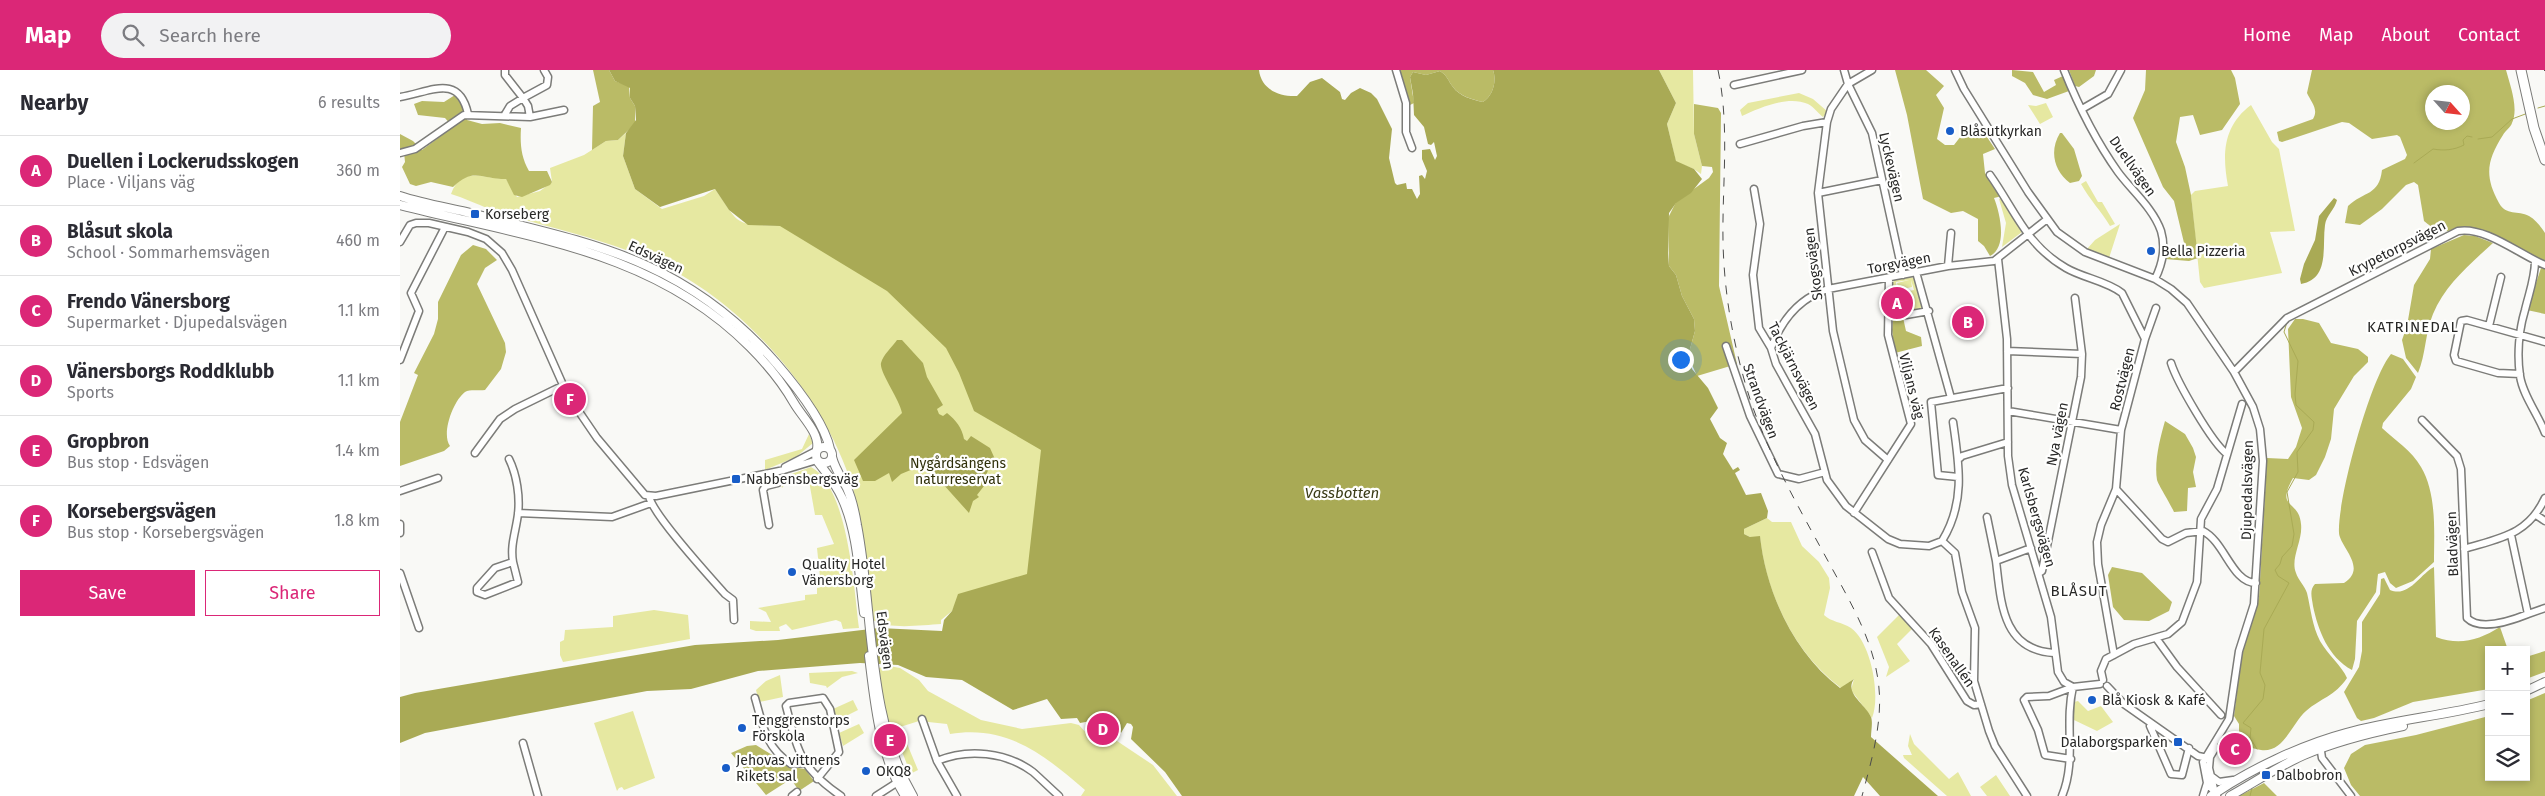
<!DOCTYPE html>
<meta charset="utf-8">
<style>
:root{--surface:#fff;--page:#f2f2f3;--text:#2b2b33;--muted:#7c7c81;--line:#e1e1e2;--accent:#db2777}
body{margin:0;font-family:"Fira Sans",sans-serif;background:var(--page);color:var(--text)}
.controls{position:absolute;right:15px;bottom:15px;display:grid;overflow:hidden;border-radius:0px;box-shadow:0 2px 8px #0003}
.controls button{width:45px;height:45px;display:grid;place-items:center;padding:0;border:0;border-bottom:1px solid var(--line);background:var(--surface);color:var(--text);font:25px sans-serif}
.compass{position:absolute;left:2025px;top:15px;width:45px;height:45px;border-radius:50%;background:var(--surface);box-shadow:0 2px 8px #0003;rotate:117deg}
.you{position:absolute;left:1280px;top:289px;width:18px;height:18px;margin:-12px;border:4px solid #fff;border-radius:50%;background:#1a73e8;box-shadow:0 0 0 8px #1a73e833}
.badge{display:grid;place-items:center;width:32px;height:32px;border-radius:50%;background:var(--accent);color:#fff;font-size:16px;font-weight:700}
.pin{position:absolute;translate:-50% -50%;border:2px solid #fff;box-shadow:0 1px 5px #0006}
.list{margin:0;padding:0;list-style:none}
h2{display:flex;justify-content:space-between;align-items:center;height:65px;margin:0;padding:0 20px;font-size:21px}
h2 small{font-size:16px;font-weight:400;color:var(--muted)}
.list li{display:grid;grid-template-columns:32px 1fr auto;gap:15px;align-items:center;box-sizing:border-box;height:70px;padding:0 20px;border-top:1px solid var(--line)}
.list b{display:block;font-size:19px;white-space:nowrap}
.list p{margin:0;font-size:16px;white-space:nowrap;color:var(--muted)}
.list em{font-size:16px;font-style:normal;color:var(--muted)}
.actions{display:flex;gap:10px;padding:15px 20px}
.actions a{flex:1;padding:11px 0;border:1px solid var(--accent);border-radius:0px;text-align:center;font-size:18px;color:var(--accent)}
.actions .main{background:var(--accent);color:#fff}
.icon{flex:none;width:28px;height:28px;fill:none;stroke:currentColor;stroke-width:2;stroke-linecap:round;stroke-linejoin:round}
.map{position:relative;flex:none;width:2145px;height:726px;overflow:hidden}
header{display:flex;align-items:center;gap:30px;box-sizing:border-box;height:70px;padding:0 25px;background:var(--accent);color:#fff}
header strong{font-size:24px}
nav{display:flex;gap:28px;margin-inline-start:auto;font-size:18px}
.search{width:350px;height:45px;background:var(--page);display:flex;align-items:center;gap:12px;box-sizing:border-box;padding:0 18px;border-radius:28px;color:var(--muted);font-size:19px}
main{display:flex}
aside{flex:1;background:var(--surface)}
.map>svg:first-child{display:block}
.green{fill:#e6e8a1}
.forest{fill:#babb66;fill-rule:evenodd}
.water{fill:#a9aa55}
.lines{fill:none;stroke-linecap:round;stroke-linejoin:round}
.stream{stroke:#a9aa55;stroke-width:1}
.minor-casing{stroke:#7c7c79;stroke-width:9}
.major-casing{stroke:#7c7c79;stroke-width:10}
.highway-casing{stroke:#7c7c79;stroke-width:11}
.minor{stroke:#fff;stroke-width:6}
.major{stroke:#fff;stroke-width:8}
.highway{stroke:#fff;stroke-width:9}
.rail{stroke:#4c4c4b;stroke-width:1;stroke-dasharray:9 9;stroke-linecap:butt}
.poi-dot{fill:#185dc8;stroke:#fffffe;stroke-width:2}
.labels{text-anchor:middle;stroke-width:4.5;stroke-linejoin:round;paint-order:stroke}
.poi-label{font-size:14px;fill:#282827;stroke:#fffffe;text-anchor:start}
.street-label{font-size:14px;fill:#282827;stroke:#fffffe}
.park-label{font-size:14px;fill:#30300a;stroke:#fffffe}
.neighbourhood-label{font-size:15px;letter-spacing:1px;fill:#282827;stroke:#fffffe}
.water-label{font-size:15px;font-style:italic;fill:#3a3b16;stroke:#fffffe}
</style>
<header>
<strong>Map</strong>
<div class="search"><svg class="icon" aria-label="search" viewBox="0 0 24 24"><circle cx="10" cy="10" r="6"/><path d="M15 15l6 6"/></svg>Search here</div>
<nav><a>Home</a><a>Map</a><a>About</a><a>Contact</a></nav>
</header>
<main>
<aside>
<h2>Nearby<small>6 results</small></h2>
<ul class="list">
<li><span class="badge">A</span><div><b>Duellen i Lockerudsskogen</b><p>Place · Viljans väg</p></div><em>360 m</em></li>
<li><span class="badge">B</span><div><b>Blåsut skola</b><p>School · Sommarhemsvägen</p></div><em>460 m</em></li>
<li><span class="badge">C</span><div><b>Frendo Vänersborg</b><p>Supermarket · Djupedalsvägen</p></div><em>1.1 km</em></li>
<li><span class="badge">D</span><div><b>Vänersborgs Roddklubb</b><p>Sports</p></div><em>1.1 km</em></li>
<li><span class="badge">E</span><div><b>Gropbron</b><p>Bus stop · Edsvägen</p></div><em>1.4 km</em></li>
<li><span class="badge">F</span><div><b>Korsebergsvägen</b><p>Bus stop · Korsebergsvägen</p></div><em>1.8 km</em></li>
</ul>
<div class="actions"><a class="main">Save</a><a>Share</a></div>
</aside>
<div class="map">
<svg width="2145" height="726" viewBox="0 0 2145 726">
<rect width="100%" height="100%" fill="#f9f9f6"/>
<path class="green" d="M1259 0H1293L1294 64 1302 96 1301 104 1294 99 1276 92 1267 54 1276 33Z
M1399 23 1413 29 1428 42 1423 47C1418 43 1414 37 1408 34 1388 25 1359 38 1342 46L1340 40 1348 33Z
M1646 33 1653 47 1640 54 1628 35 1636 36Z
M1851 35 1872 72 1879 79 1895 161 1870 162 1882 203 1804 218 1800 212 1791 125 1795 121 1828 116C1822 84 1823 56 1851 35Z
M226 63 223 86 235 119 262 139 304 126 315 119C341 157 334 154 381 156L389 144 672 339 655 520 555 535 552 541 541 550V554C522 555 489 560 473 550 468 506 465 461 453 419 426 328 345 233 258 193 217 174 172 163 129 151 116 147 102 144 89 139 77 134 64 128 51 124 62 95 83 109 106 109L117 127 140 121 152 112 150 98 184 85 206 71 218 70Z
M1686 111 1698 132H1702L1715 154 1710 156C1701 141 1690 130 1681 114Z
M1602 128 1622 162 1602 177 1606 153 1599 129Z
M1720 154 1709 188 1687 179 1695 170Z
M1508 207 1515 208 1522 227 1519 228 1522 239 1513 242 1512 237 1502 241 1499 223 1514 220 1511 210 1512 217 1499 220 1497 213 1509 210 1496 212 1497 221H1493L1492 213 1495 210Z
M409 364 413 373 396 387 365 400V390L402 379Z
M411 397C448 416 454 519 459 558L443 559 441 552 436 550 392 560 386 554 379 557 380 561H356L350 559V551L371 552 366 542 358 538 405 530V525L417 524V518L421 517 417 478 434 474 422 445H415L409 411 385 414 382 418 380 408Z
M1367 448 1372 452H1391L1402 476 1419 492 1429 508 1430 518 1424 545C1431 552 1442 552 1451 558 1471 572 1481 626 1472 648L1451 620 1454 609 1441 618C1394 583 1366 523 1360 467H1350L1344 464V459Z
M254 540 288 545 290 569 163 592 160 585V572L164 570 165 560 213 557V546Z
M1500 544 1514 557 1497 574 1510 591 1486 607 1489 597 1477 567Z
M489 596 500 598 519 610 528 621 581 650 622 659 671 653 679 655 697 675 714 669 753 695 777 726H681L685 720C643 684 608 655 550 664L547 654 519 651 500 657 518 700 510 704C504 682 492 663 485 641 481 627 480 612 478 598Z
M452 601 458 603 442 607 427 618 426 616 410 613 409 603Z
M380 605 383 627 359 632 356 620 366 611Z
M453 630 458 640 436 651 433 639Z
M1678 631 1688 641 1701 636 1713 652 1697 661 1674 650V632Z
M233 641 255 708 224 720 222 717 219 718 217 721 194 653Z
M459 654 464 663 443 676 439 663Z
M1510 664 1514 674 1549 709 1558 702 1571 726H1547L1504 688 1503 685H1512L1508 676Z
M1596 705 1610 726H1587L1580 717Z"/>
<path class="forest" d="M193 0H209L215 11 229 16 230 28 235 36V54L218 70 206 71 192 80 193 36 200 32Z
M998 0H1093C1097 11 1093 26 1083 32 1074 30 1059 26 1053 17 1048 11 1048 6 1040 1L1026 5 1013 2 1010 7 1014 33 1010 35 1008 34Z
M1495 0H1526L1544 16 1536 25 1544 38 1537 69 1545 75H1554L1571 53 1583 61 1595 79 1583 84 1585 103 1602 126 1594 128C1600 143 1608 177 1590 186L1584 176 1578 171V149L1563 141 1551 143 1523 129 1507 45Z
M1612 0 1633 2 1644 22 1656 15 1654 10 1663 6 1669 21 1647 29 1633 25 1625 13 1612 6Z
M1669 0H1696L1694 6 1679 17 1675 16Z
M1746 0H1831L1835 8 1840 34 1822 60 1800 65 1793 45 1780 47 1776 72 1785 97 1791 125 1798 188 1789 191 1765 189 1763 180 1785 177 1774 131 1763 117 1733 48 1745 20Z
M1912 0H2106C2110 15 2119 38 2112 53 2111 57 2105 61 2103 65 2087 90 2084 106 2099 133 2106 146 2118 140 2129 146 2136 150 2141 157 2145 163V192C2122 182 2099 164 2075 158 2051 153 2049 172 2024 151L2018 115 2014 112 2006 115 1982 139 1960 155 1945 153 1948 136C1964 121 1979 126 1982 100L2005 89 2007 85 2000 67 1997 65 1972 69 1949 53 1942 52 1882 72 1879 71 1877 62 1913 49C1919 39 1911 32 1907 23ZM2032 22H2062V52H2032Z
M55 25 65 37 67 50 82 54 100 53 121 58C120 74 121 87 129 101H147L152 112 150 115 122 127 114 125 106 109C81 109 73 97 53 117L31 112 16 116 10 114 2 97 5 92 4 82 0 78V64L13 71 22 80 53 57 45 48 18 45 14 34 22 31 44 32Z
M1294 34 1318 38 1321 43 1319 216 1337 294 1297 306 1288 286 1295 261 1294 249 1282 226 1276 205 1269 196 1268 148 1276 132 1309 108 1313 102 1312 97 1302 96 1294 64Z
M1660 63H1662L1674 79 1682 106 1679 111 1670 113C1654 101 1649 81 1660 63Z
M2064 165 2075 166 2093 173C2070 194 2045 215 2033 244 2025 263 2026 284 2018 303L2006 288 2002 270 2007 256 2014 215 2030 189 2031 179Z
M73 175 86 179 97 190 85 198 77 214 105 273 106 282 101 299 85 320C79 321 70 319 65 322 53 331 41 364 50 376L44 381 0 396V352L18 305 14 303 34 264 38 249V232L61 185Z
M2141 198 2145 199V244L2127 240Z
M1494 240 1502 243 1506 261 1521 267 1522 276 1495 283 1492 260Z
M1895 249H1903L1919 253 1931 273 1958 279 1968 287V292L1954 306 1934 339 1931 369 1925 387 1916 405 1909 410 1893 408C1875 440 1899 429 1901 454 1903 471 1890 488 1896 503 1898 510 1905 516 1907 523 1911 540 1912 555 1920 571 1928 585 1942 596 1947 608 1935 626 1921 628 1906 641 1892 653 1884 683 1861 680 1850 678 1847 676 1839 667V654L1834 646 1842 581 1859 527 1867 388 1888 389 1896 377 1902 358 1891 327 1888 259Z
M1991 284 2003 289 2016 307 2011 319 1983 353 1982 358C1995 370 2012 381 2021 397 2037 424 2034 462 2034 492L2013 511 1996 518 1990 513 1985 502 1978 504 1976 522 1957 551 1955 589 1952 600C1928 587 1918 560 1913 536 1912 528 1909 520 1915 514L1944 513C1968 498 1940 477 1939 463 1937 431 1970 309 1991 284Z
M1765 351 1785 364 1793 378 1796 387 1793 402 1796 417 1788 418 1787 441 1774 442C1771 435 1758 414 1757 410 1754 392 1760 368 1765 351Z
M1712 497 1742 503 1772 532 1769 541 1749 551 1724 550 1713 537 1708 505Z
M2034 497 2036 567C2060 576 2079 570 2100 557L2108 580H2089V619L2013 632 1974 648 1961 651 1957 648 1944 622 1959 597 1962 581V552L1980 524 1981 509 1984 508 1990 520C2009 528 2020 504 2034 497Z
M2145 581V602L2126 609V587Z
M2145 623V726H1960L1951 715 1944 698 1951 684 1965 675 2016 665 2089 646V707H2126V631Z
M356 675 392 697 405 699 414 711 399 721 391 709 366 725 331 683 347 676Z
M1864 713 1877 726H1839Z"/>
<path class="water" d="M209 0H859C861 19 879 27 897 26L910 12 922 8 940 22 942 29 945 30 951 23 960 18 971 23 977 29 992 59 989 88 995 113 997 115 1006 113 1007 119H1012L1017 129 1020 124 1019 106 1022 105 1025 109 1027 101 1022 89V80L1030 79 1035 90 1037 86 1034 72 1031 75 1028 74 1024 57 1014 45 1013 24 1010 7 1013 2 1026 5 1040 1C1048 6 1048 11 1053 17 1059 26 1073 30 1083 32 1093 26 1097 11 1093 0H1259L1276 33 1267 54 1276 91 1294 99 1302 109 1291 123 1276 133 1269 143 1268 183 1269 196 1276 205 1282 226 1294 249 1295 261 1288 286 1292 299 1308 318 1318 338 1310 349 1320 368 1327 373 1323 384 1333 400 1338 397 1340 400 1335 403 1346 425 1361 423 1368 441 1367 448 1344 459V464L1350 467 1360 466C1366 523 1394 583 1440 618L1454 609C1444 623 1465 634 1471 647 1473 652 1471 661 1471 667L1538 726H1480L1463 707 1454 726H782L765 702 731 669 733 657 731 654 727 653 721 663 710 649 698 646 691 651 680 653 677 648 661 649 647 629 613 640 562 610 526 607 498 595 460 593 358 601 291 619 247 621 25 663 0 673V627L15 623 295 575 378 570 479 558 542 561 544 550 552 541 558 524 627 504 641 380 574 341 559 303 546 278 487 221 380 156 348 155 329 140 315 119 260 137 235 119 223 86 226 63 236 50 235 36 230 28V18L215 11Z
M1934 128 1937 130C1935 139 1926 146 1925 155 1922 176 1930 209 1901 214L1900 209 1904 194 1915 170 1919 146Z
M497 270H502L523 293 527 307 543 335 537 339 539 344 543 346 547 343C556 350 562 358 564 369L567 371 571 366 590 378 594 387 582 414 584 416 577 425 579 427 573 431 569 443 525 394 501 404 492 412 489 403 475 411H463L454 390 502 343C500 330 479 302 481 293 483 285 492 277 497 270Z"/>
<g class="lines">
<path class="stream" d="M2138 38 2145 36
M2078 69 2092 67 2112 49 2128 43
M2014 93 2033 79C2044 81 2054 80 2064 75L2063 70 2067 66 2072 67
M1857 679 1850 668 1851 658 1843 653 1863 629 1865 615 1860 603 1864 559 1889 513 1878 506 1875 500 1880 494 1882 487 1892 476 1894 464 1887 422 1898 402 1897 382 1913 360 1914 352 1896 335 1895 324 1898 291 1884 262 1887 252
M1850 726 1852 718"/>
<g class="minor-casing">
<path id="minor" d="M105 0V5L123 28 147 15 148 7 144 0
M996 0 1006 33V62L1012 78
M1444 0 1448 14 1472 63 1503 205
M1472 0 1448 14 1431 39 1427 52 1418 123 1433 261 1454 350 1465 370 1488 390
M1555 0 1564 19 1628 122 1657 162 1685 182 1755 209 1771 219 1787 233 1834 302 1853 337 1860 359 1863 391 1854 534 1839 581 1829 649 1803 692 1807 713 1817 725
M1664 0C1678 35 1696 71 1718 102 1732 121 1753 138 1761 161 1766 178 1763 193 1755 209
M1334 15 1402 0
M0 27C28 23 59 2 68 44
M1682 39 1708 24 1721 0
M104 46 110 36 123 28 128 36 130 47
M1340 74 1403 56 1427 52
M0 83 15 79 64 45 130 47 164 40
M1590 105C1615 140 1626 175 1666 198 1683 208 1707 211 1722 223L1745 269 1721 360 1716 419 1701 455 1697 472 1698 494 1714 585
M1354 119 1360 154 1353 205 1359 258 1371 278 1376 294 1387 314 1415 364 1427 410 1446 436 1488 469 1500 474 1529 476 1542 471
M1418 123 1482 110
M0 172 10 155 16 153H29L68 162 86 169 102 183 112 200 167 324 197 368 245 425 256 426 384 400 417 390
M1598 189 1607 269 1608 386 1612 415 1651 547 1658 602 1664 612 1673 617 1700 614
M2135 191C2135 208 2129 223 2125 240 2119 260 2117 285 2120 306 2123 326 2138 344 2145 363
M1548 196 1551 163
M1516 202 1551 328
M1506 245 1529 241
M2089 256 2101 207
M1745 269 1756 238
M1326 276 1350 346 1378 404 1399 409 1425 402
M1371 278C1382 249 1399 228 1428 219L1548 196 1594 191 1646 150
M1607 281 1682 284
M0 290 19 241 11 223 45 157
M1771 293C1777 312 1812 373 1827 384
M1834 302 1887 248 2058 161C2085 156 2120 185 2145 195
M2120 304 2098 303 2056 291 2054 285 2061 251 2067 250 2145 272
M1608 341 1721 360
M2022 350 2057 386 2061 399 2067 548C2081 562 2113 550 2128 544
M75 383 100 349 115 339 162 316
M1560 388 1562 386 1608 372
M109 389C117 405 120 427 118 444 116 461 110 475 113 492L95 498 77 518V522L85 525 118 512 113 492
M385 397 416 381
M1558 407 1538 405 1531 332 1608 318
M1716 419 1762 469 1768 472 1786 463 1803 461C1825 472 1832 513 1856 513
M0 421 38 408
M249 426C252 444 310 507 325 524L333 530 334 550
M118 443 212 447 251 433
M1454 443 1511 354 1488 265 1489 208
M2136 445 2145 451
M1587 447 1596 491
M0 454V463
M369 455 363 420 366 416 378 413
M2111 465 2128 544 2145 538
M1542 471 1555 483 1562 522 1575 558 1574 611 1589 661 1595 676 1627 726
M1542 471C1566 432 1559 394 1553 352
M1631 478 1596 491C1601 532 1602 580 1654 583
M2064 479C2100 468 2128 465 2145 428
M1472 482 1489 528 1531 574 1567 631 1574 635 1581 634
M0 503 19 558
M1639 503 1642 501 1681 307 1682 284 1675 228
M1756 568 1777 597 1821 645
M1703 610 1701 601 1706 589 1734 574 1768 564 1782 552 1797 512 1801 449 1817 419 1842 334
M1707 616 1724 634 1798 686 1808 688
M355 628C363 655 365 677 391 694L406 693
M522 649 537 691 557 726
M1752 654 1750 656 1771 704 1782 705 1789 678
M123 673 138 726
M1920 675 1922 688 1951 726
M1671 689 1645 685 1638 660 1624 630 1627 627 1649 626 1673 617
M537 691C568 678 606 682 633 702 642 710 650 718 659 726
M1811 706 1819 712 1833 710
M417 709 439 682 430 639 423 628 389 633 386 636C398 682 400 698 441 726
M1815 723 1809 698 1810 687 1816 677
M392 726 397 722
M476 726 501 710
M1662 726C1677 690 1664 654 1673 617
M1803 726 1807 713"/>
</g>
<g class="major-casing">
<path id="major" d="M0 126C21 133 44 137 66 142 194 174 285 189 376 293 395 315 424 351 430 379
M0 135C126 167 254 180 350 277 367 294 382 312 394 333 402 347 420 363 417 379
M416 385a8 8 0 1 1 16 0a8 8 0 1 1-16 0Z
M432 387C435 399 441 407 447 418 452 429 455 443 457 455 474 543 466 646 513 726
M418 392C427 404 436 414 442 428 458 463 459 505 464 543
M469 586C475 634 479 684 505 726
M2126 621 2145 612
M1811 726C1849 700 1901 675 1946 663 1993 650 2042 646 2089 634
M1830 726C1855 712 1879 696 1904 685 1936 671 1969 663 2003 656"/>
</g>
<g class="highway-casing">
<path id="highway" d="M2121 0 2134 58 2145 90"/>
</g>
<use href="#minor" class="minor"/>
<use href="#major" class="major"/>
<use href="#highway" class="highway"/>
<path class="rail" d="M1318 0C1330 57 1322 114 1323 171 1324 225 1334 279 1350 329 1369 386 1399 438 1428 491 1448 528 1472 567 1478 610 1484 648 1472 689 1462 726
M2144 0 2145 1"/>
</g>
<g class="poi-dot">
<circle cx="1550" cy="61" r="5"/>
<rect x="70" y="139" width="10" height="10" rx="2.5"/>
<circle cx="1751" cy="181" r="5"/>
<rect x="331" y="404" width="10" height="10" rx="2.5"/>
<circle cx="392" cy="502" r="5"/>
<circle cx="1692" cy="630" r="5"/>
<circle cx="342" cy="658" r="5"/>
<rect x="1773" y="667" width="10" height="10" rx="2.5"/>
<circle cx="326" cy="698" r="5"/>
<circle cx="466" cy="701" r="5"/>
<rect x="1861" y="700" width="10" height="10" rx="2.5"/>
</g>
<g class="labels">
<g class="poi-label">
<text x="1560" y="66">Blåsutkyrkan</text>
<text x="85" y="149">Korseberg</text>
<text x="1761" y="186">Bella Pizzeria</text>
<text x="346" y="414">Nabbensbergsväg</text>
<text x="402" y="499">Quality Hotel<tspan x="402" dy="16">Vänersborg</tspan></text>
<text x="1702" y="635">Blå Kiosk &amp; Kafé</text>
<text x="352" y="655">Tenggrenstorps<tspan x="352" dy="16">Förskola</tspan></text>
<text x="1768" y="677" text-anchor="end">Dalaborgsparken</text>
<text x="336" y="695">Jehovas vittnens<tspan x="336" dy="16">Rikets sal</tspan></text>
<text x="476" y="706">OKQ8</text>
<text x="1876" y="710">Dalbobron</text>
</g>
<g class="street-label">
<text transform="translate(1733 96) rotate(55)" y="5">Duellvägen</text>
<text transform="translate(1492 97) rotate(77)" y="5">Lyckevägen</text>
<text transform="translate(1997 178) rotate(-27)" y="5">Krypetorpsvägen</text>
<text transform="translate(256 187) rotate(25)" y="5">Edsvägen</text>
<text transform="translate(1499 193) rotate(-11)" y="5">Torgvägen</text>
<text transform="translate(1413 194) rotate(-97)" y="5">Skogsvägen</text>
<text transform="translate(1394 296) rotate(63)" y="5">Tackjärnsvägen</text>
<text transform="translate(1722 309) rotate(-76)" y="5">Rostvägen</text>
<text transform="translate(1512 316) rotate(76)" y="5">Viljans väg</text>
<text transform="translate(1361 331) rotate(70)" y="5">Strandvägen</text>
<text transform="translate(1657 364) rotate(-79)" y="5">Nya vägen</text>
<text transform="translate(1847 420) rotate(-89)" y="5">Djupedalsvägen</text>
<text transform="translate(1637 447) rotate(74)" y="5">Karlsbergsvägen</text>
<text transform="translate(2052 474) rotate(-92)" y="5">Bladvägen</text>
<text transform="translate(485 570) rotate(83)" y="5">Edsvägen</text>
<text transform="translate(1552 587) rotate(55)" y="5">Kasenallén</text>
</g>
<g class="park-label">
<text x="558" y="398">Nygårdsängens<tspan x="558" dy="16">naturreservat</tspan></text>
</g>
<g class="neighbourhood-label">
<text x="2013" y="262">KATRINEDAL</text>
<text x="1679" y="526">BLÅSUT</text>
</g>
<g class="water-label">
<text x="942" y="428">Vassbotten</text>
</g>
</g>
</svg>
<div class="controls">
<button>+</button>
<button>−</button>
<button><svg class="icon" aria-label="layers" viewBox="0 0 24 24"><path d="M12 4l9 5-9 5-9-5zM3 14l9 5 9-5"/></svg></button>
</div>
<svg class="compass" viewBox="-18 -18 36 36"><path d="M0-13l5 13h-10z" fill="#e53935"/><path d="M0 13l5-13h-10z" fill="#7c7c81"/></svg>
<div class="you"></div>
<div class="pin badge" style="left:1497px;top:233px">A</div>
<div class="pin badge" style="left:1568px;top:252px">B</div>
<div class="pin badge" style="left:1835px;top:679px">C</div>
<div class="pin badge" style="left:703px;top:659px">D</div>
<div class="pin badge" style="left:490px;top:670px">E</div>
<div class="pin badge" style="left:170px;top:329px">F</div>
</div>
</main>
